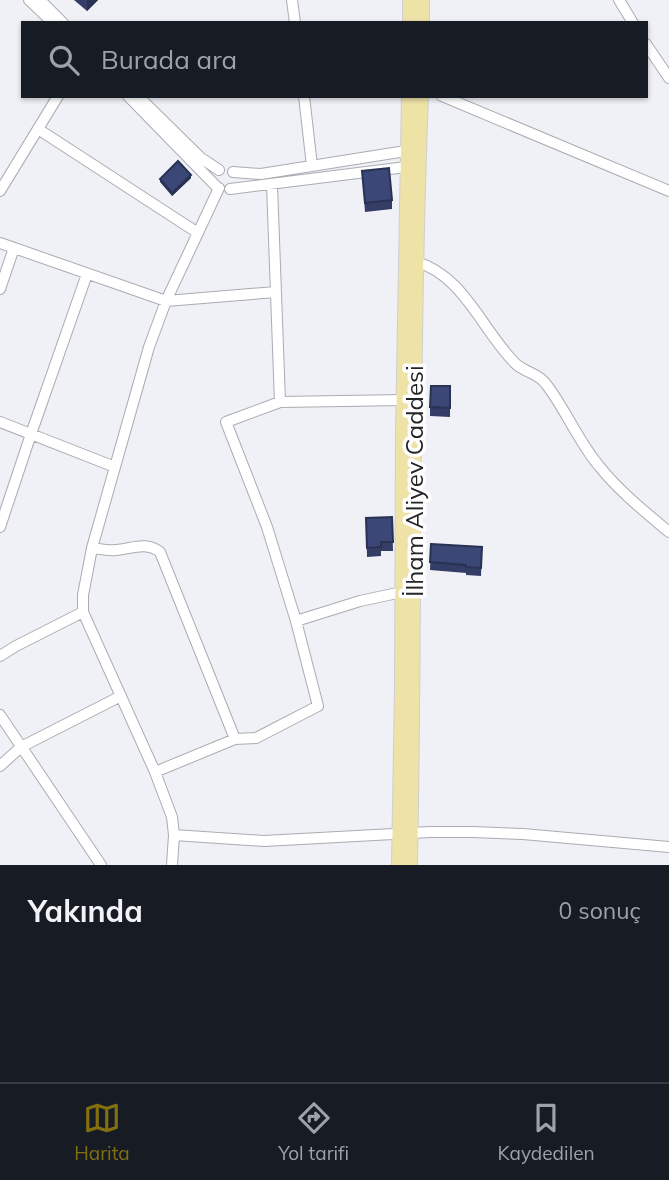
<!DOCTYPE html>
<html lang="tr">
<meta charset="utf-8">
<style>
:root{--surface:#171b24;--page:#20242c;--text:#f1f3f6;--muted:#9ea1a6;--line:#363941;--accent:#82700f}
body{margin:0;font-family:Mulish,sans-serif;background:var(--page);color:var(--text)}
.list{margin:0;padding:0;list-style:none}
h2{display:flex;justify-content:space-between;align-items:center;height:91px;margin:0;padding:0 28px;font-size:30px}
h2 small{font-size:23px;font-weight:400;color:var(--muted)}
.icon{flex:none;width:38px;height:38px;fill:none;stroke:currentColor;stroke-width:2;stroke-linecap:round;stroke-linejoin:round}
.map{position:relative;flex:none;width:669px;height:865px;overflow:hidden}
.search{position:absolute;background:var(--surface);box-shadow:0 2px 5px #0004;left:21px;right:21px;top:21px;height:77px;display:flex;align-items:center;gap:18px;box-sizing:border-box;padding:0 24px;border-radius:0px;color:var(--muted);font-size:26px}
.sheet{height:217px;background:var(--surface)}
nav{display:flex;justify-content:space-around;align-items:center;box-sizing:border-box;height:98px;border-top:2px solid var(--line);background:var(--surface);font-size:19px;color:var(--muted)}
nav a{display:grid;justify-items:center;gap:4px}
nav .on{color:var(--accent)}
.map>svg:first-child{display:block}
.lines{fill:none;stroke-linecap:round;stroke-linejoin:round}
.minor-casing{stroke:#aaacb2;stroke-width:12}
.major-casing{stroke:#cfcfcf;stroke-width:16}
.minor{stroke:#fff;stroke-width:10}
.major{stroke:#eee2a7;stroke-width:14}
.wall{fill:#333d66}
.shaded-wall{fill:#293253}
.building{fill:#3b4777;stroke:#293253;stroke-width:2}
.labels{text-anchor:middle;stroke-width:7;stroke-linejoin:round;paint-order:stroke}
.street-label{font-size:24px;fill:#232426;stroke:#fefefe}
</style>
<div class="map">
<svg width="669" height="865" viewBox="0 0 669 865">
<rect width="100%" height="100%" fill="#eff1f7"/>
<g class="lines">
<g class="minor-casing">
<path id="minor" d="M29 0 53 23
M40 0 63 23
M292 0 295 23
M619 0 633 23
M646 44 669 78
M128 96 216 186
M138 96 201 158 219 170
M304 96 312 166
M442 96 669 191
M38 129 198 233
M233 172 261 174 412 150
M272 185 280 402
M230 189 414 166
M0 191 58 96
M0 243 166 301 276 292
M416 262C463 274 483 332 516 364 526 373 538 373 546 384 566 410 578 441 599 466 619 491 644 511 669 532
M0 289 14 248
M0 422 115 467
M0 527 31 434 87 274
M92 548C100 549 108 551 116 550 131 549 146 541 160 552L235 739
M296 621 360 601 402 592
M0 656 16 646 83 612
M0 715 101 865
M0 766 21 747 121 696
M155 772 235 739 256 738 318 706 296 621 267 527 226 422 280 402 404 400
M174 835 264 841 430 832H473L523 834 669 847
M172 865 174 835 172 817 155 772 83 612V595L92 548 149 347 166 301 219 188"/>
</g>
<g class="major-casing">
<path id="major" d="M410 23V0
M422 23V0
M399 865 402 688 403 433 409 96
M410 865C415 609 411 352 421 96"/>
</g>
<use href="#minor" class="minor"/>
<use href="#major" class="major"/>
</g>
<path class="wall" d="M74 0H98L87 11Z
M362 171 392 200V209L365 212Z
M191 178 172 196 160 182V179Z
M450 386V417L430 416V407Z
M392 517 393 551H381V556L367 557 366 518Z
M431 544 482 547 481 576 466 575V573L430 570Z"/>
<path class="shaded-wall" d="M87 0H98L87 11Z
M191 175V178L172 196V193Z"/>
<path class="building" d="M178 161 191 175 172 193 160 179Z
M389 168 392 200 365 203 362 171Z
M431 386H450V408L430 407Z
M392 517 393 542H381V547L367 548 366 518Z
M431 544 482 547 481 568 466 567V565L430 562Z"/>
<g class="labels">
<g class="street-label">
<text transform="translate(415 481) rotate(-90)" y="8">İlham Aliyev Caddesi</text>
</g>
</g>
</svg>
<div class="search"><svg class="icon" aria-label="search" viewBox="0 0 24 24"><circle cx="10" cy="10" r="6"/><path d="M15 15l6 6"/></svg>Burada ara</div>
</div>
<section class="sheet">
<h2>Yakında<small>0 sonuç</small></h2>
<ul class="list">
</ul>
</section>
<nav>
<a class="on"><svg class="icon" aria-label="map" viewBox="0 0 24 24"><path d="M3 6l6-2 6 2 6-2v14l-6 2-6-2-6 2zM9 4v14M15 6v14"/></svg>Harita</a>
<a><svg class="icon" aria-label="directions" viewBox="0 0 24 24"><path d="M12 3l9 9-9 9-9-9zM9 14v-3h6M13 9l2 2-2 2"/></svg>Yol tarifi</a>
<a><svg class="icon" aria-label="saved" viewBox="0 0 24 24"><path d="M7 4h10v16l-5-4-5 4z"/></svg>Kaydedilen</a>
</nav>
